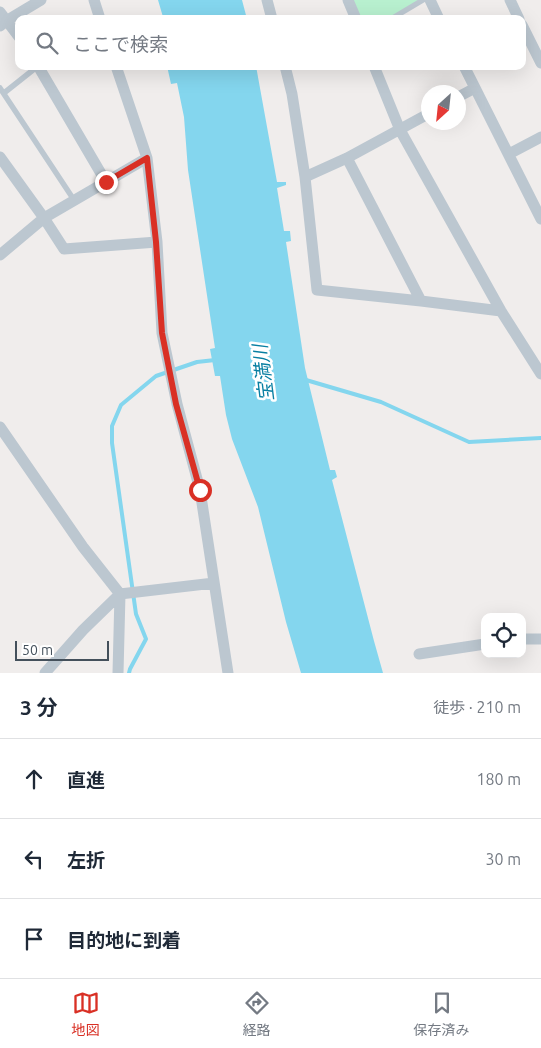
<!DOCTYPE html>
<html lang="ja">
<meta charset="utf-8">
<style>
:root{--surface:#fff;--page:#f6f6f7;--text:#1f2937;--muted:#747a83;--line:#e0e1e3;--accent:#d93025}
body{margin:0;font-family:Ubuntu,"Noto Sans JP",sans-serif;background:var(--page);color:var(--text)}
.controls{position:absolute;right:15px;bottom:15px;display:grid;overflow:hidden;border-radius:10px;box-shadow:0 5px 20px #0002}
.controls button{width:45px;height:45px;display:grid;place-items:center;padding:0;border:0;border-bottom:1px solid var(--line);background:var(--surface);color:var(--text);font:25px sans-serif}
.compass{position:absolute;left:421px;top:85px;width:45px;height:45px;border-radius:50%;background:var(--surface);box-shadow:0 5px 20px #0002;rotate:207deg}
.scale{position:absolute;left:15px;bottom:12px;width:94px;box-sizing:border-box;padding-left:5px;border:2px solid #44505b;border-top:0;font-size:14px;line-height:18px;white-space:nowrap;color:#44505b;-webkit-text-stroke:4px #fff;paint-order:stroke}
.stop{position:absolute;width:15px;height:15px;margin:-11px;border:4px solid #d93025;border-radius:50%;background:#fff}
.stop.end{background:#d93025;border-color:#fff;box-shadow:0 1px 5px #0008}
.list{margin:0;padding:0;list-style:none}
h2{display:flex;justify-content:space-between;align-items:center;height:65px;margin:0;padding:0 20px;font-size:21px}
h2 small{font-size:16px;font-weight:400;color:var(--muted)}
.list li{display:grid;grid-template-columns:32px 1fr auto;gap:15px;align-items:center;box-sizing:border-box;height:80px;padding:0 20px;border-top:1px solid var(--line)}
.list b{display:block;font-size:19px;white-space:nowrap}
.list em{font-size:16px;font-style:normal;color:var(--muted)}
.icon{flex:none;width:28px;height:28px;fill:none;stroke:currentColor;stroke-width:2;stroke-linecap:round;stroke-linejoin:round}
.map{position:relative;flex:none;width:541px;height:673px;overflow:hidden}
.search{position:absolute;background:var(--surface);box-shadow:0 5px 20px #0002;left:15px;right:15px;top:15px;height:55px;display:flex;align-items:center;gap:12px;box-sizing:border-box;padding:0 18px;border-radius:10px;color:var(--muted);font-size:19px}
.sheet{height:305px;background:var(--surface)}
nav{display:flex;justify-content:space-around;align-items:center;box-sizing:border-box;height:70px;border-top:1px solid var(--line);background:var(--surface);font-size:14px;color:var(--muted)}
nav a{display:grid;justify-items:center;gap:2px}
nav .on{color:var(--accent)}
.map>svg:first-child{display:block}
.green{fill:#b8f0cf}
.water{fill:#84d6ee}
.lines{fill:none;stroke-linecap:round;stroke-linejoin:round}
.stream{stroke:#84d6ee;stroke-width:4}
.lane{stroke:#bcc7d0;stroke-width:5.5}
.street{stroke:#bcc7d0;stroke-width:11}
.route{stroke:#d93025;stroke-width:6}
.labels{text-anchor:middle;stroke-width:5;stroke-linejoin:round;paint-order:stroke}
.water-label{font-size:19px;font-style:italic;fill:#087fa2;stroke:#fff}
</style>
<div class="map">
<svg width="541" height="673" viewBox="0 0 541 673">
<rect width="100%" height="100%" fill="#f0edec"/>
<path class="green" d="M348 0H423L391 19H356Z"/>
<path class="water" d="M158 0H242L247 19H160L163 17Z
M167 66H256L277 182H286V185L277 188 284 231H290L291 241 286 242 305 368 330 470H335L337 477 332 480 374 641 383 673H301L286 622 258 507 232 439 226 415 220 376H215L210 349 215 348 188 170 184 117 177 83 171 84Z"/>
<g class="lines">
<path class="stream" d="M306 380 381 402 469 442 541 438
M129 673 130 669 146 639 136 614 112 443V426L121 405 156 376 197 362 215 360"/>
<path class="lane" d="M391 19 423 0
M0 88 74 200
M4 93 38 66"/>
<path class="street" d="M94 0 100 19
M267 0 272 19
M348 0 356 19
M430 0 439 19
M510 0 519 19
M0 12 19 37
M522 25 541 63
M0 26 6 21 41 0
M38 66 106 182
M116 66 147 158 157 242 162 333 177 404 200 490 228 673
M285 66 292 94 305 177 317 290 421 301 501 311
M374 66 400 130 501 311 541 374
M464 66 541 219
M458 97 475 88
M509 154 541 137
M0 157 44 218 64 249 157 242
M347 158 421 301
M305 177 347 158 428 114
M0 255 44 218 147 158
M0 427 83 547 120 594 118 673
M522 639H541
M419 654 485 644
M45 673 83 630 120 594 214 583"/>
</g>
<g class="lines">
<path class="route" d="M106 182 147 158 156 242 162 333 176 404 200 490"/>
</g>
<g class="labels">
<g class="water-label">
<text transform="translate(263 373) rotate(-97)" y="7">宝満川</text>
</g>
</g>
</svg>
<div class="controls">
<button><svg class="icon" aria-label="locate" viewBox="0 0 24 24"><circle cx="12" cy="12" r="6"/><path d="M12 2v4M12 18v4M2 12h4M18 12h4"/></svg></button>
</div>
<svg class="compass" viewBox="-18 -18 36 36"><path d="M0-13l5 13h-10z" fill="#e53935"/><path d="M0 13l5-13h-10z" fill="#747a83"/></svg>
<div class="scale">50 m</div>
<div class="stop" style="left:200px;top:490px"></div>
<div class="stop end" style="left:106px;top:182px"></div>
<div class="search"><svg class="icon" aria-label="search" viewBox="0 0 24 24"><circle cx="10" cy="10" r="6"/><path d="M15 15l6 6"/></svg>ここで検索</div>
</div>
<section class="sheet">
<h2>3 分<small>徒歩 · 210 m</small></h2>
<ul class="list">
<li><svg class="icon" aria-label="ahead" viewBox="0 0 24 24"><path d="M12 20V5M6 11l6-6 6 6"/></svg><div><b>直進</b></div><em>180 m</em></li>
<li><svg class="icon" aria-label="left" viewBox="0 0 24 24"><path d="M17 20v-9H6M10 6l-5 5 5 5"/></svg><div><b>左折</b></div><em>30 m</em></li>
<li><svg class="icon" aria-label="arrive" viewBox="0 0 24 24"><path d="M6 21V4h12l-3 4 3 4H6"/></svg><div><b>目的地に到着</b></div></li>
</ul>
</section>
<nav>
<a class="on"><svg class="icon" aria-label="map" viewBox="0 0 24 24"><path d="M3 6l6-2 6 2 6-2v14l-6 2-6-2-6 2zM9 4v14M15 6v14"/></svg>地図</a>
<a><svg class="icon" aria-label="directions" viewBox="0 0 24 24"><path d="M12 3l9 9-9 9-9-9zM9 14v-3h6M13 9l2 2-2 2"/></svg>経路</a>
<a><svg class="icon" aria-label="saved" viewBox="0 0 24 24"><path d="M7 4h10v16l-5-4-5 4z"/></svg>保存済み</a>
</nav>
